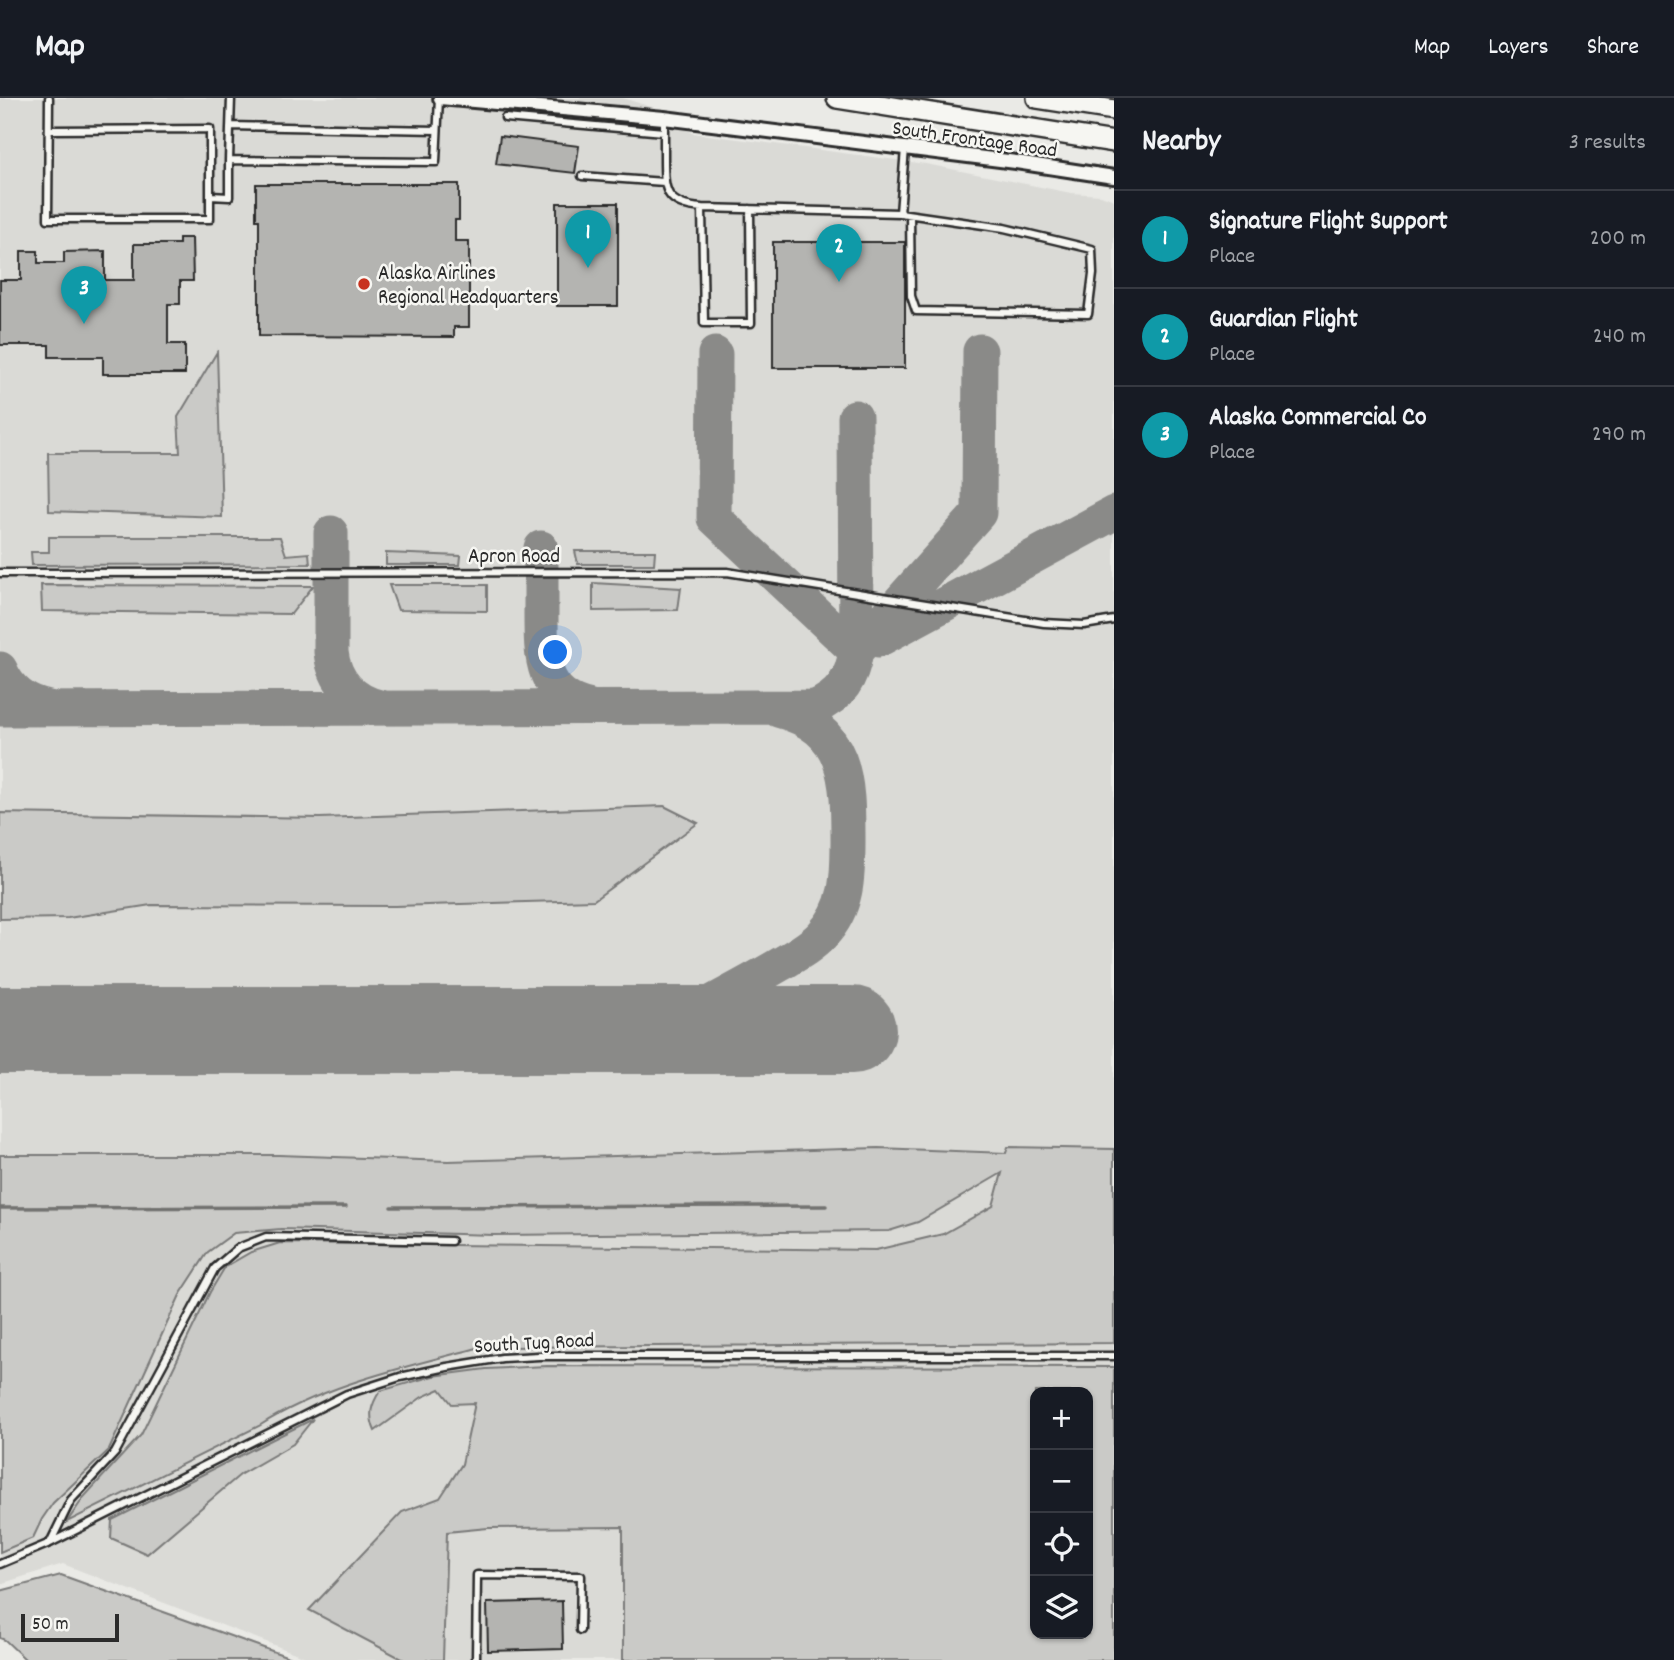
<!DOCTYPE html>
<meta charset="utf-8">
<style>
:root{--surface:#171b24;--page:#20242c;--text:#f1f3f6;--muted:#9ea1a6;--line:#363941;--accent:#8c9099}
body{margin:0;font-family:Dekko,sans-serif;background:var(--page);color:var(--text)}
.controls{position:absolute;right:21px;bottom:21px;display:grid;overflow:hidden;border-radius:14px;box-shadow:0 2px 5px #0004}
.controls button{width:63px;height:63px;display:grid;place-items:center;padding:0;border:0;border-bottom:2px solid var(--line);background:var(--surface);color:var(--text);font:35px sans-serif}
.scale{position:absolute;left:21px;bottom:18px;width:98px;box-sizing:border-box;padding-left:7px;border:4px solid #2b2b2b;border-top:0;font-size:19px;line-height:24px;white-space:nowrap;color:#2b2b2b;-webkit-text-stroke:5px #f6f6f2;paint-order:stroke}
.you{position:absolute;left:556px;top:555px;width:24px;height:24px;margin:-18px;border:5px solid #fff;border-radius:50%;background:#1a73e8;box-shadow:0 0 0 10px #1a73e833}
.badge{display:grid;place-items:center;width:46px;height:46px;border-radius:50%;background:var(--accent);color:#fff;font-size:23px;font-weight:700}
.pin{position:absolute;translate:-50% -58px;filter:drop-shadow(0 2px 4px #0008)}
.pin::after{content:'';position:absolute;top:37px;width:24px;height:21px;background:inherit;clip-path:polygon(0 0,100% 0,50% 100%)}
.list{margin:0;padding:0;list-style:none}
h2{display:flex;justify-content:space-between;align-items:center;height:91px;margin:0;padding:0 28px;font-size:30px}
h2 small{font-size:23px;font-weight:400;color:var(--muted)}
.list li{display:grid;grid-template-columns:46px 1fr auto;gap:21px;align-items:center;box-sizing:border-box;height:98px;padding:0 28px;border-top:2px solid var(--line)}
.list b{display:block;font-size:26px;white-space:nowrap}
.list p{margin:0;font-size:23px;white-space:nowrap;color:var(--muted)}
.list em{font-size:23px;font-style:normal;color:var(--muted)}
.icon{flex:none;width:38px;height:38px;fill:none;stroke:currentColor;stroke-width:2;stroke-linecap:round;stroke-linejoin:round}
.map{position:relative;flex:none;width:1114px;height:1562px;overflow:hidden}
header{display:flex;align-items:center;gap:42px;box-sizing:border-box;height:98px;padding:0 35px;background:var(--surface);border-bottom:2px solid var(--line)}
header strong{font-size:33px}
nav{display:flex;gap:38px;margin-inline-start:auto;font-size:24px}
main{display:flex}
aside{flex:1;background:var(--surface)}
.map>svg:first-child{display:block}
.built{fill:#dadad6;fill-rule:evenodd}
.green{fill:#cacac7;stroke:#7a7a79;stroke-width:2;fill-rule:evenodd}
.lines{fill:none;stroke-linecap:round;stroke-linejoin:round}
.stream{stroke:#727270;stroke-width:3.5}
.taxiway{stroke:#8a8a88;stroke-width:35}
.runway{stroke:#8a8a88;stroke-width:88}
.building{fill:#b4b4b1;stroke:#2b2b2b;stroke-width:2}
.lane-casing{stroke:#2b2b2b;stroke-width:11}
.street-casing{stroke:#2b2b2b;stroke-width:18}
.primary-casing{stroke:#2b2b2b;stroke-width:24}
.lane{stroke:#f6f6f2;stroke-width:6}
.street{stroke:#f6f6f2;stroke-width:12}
.primary{stroke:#f6f6f2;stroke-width:19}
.poi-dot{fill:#c8321e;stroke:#f6f6f2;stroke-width:2.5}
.labels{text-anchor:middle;stroke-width:5;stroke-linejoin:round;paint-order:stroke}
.street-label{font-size:21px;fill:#2b2b2b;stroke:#f6f6f2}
.poi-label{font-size:21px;fill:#2b2b2b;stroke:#f6f6f2;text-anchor:start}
</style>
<header>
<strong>Map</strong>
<nav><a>Map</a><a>Layers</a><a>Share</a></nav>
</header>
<main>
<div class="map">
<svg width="1114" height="1562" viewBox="0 0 1114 1562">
<rect width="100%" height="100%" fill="#eaeae6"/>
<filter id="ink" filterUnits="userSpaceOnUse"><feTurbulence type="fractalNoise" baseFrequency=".0143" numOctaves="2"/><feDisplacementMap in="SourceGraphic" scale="14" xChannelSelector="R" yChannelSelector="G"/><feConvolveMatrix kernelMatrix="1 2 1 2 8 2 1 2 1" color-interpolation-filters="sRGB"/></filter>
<g filter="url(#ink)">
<path class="built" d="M0 0H623L654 10 692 35 926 66 1071 95 1101 97 1114 102V1562H313L63 1466 0 1486ZM1035 1294H1088V1536H1035Z"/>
<path class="green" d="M217 254 222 419 49 413 48 355H180L178 319Z
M49 439H280L286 457 309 455 310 466 32 467 31 454H49Z
M575 453H655L654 466H578Z
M386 455 461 458 460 467H386Z
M593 485 681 490 678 512 593 513Z
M41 487 313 488 291 516 42 513Z
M389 487H487V513L398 512Z
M664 708 698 725 594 802 395 808 151 807 68 820 0 821V715L320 720Z
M1008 1049 1114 1051V1245L481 1249C406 1269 325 1286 259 1328L67 1424 84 1399 141 1337 210 1194 225 1169 251 1154 280 1145 876 1152 943 1136 993 1108 1002 1075 918 1124 889 1133 494 1137 281 1131 234 1135 208 1154 180 1197 109 1352 53 1405 42 1421 33 1440 0 1454V1057H279L448 1063 878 1050 1006 1055Z
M547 1268 1114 1269V1562H623V1429L488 1430 447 1434 443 1562H404L309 1512 402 1414 440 1400 462 1366 475 1305 452 1306 440 1291 422 1299 375 1333C368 1317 371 1307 380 1293L433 1278 486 1271ZM1035 1294H1088V1536H1035Z
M313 1321 293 1346 241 1376 147 1456 111 1440 112 1422Z
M61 1477 297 1562H26L5 1542 0 1540V1493Z"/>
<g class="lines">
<path class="stream" d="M391 1109 826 1108
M0 1110 346 1109"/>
<path class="taxiway" d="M715 256 714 420 856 553
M331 435V554C334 582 352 603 380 609
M541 450C541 472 541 493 541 515 541 557 540 599 591 609
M878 542 1114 415
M856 553 979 415 980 253
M0 571C9 593 26 606 49 610
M0 611 815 609C841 598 852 580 856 553L855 319
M662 931C701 910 740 890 779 867 794 858 810 850 822 837 848 810 848 778 848 743 848 682 848 630 778 612"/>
<path class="runway" d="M0 932H852"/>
</g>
<path class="building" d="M500 38 579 48 575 75 496 66Z
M256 86H459V122H455V143H469V229H454V239L259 238V122H256Z
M557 105H618V208H557Z
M179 140H192L193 183H180V206H168V246H185V276H103V259H49V247H0V182H21V153H38V165H64V154L105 153V182H134V146H179Z
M773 144H905V270H773Z
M562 1503 563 1551 488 1553 487 1505Z"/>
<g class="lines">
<g class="lane-casing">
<path id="lane" d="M231 0 229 62 436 64 439 0
M505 20 664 34
M664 20C664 33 664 47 664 60 664 93 665 107 702 110L900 115 1004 130 1092 151 1093 176 1088 216 916 213 911 198 910 117
M230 28 437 32
M49 32 210 31V121H48L49 0
M582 78 664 84
M211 98 229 99V62
M702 110 704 225H751L750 111
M900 115 905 50
M0 475 727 474 1044 525 1084 527 1114 522
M50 1445 71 1402 115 1355 215 1170 238 1150 266 1139 451 1143
M0 1466 50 1445 347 1296 400 1279 447 1269 502 1260 539 1258H1114
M476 1562 477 1477 581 1478 580 1532"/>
</g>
<g class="street-casing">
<path id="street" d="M440 0 664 20 1016 64 1114 79"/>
</g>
<g class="primary-casing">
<path id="primary" d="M837 0 1114 44
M1037 0 1114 12"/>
</g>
<use href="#lane" class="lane"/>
<use href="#street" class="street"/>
<use href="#primary" class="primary"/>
</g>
</g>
<circle class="poi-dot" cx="364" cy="186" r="7"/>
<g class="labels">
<g class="street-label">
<text transform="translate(975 40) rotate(8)" y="7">South Frontage Road</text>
<text x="514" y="464">Apron Road</text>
<text transform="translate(534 1244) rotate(-3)" y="7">South Tug Road</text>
</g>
<g class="poi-label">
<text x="378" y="181">Alaska Airlines<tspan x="378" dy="24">Regional Headquarters</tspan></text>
</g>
</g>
</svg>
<div class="controls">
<button>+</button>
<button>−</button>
<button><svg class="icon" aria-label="locate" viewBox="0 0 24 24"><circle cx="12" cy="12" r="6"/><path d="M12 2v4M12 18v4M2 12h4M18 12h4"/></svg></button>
<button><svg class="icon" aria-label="layers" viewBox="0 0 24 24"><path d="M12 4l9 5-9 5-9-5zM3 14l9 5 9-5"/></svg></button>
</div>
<div class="scale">50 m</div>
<div class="you"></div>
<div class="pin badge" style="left:588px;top:170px;background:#0f9aa8">1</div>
<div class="pin badge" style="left:839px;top:184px;background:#0f9aa8">2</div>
<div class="pin badge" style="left:84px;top:226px;background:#0f9aa8">3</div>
</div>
<aside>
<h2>Nearby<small>3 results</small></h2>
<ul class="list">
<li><span class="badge" style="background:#0f9aa8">1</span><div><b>Signature Flight Support</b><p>Place</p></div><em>200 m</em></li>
<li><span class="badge" style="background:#0f9aa8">2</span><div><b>Guardian Flight</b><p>Place</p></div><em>240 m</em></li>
<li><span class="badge" style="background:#0f9aa8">3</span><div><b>Alaska Commercial Co</b><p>Place</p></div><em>290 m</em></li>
</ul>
</aside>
</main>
